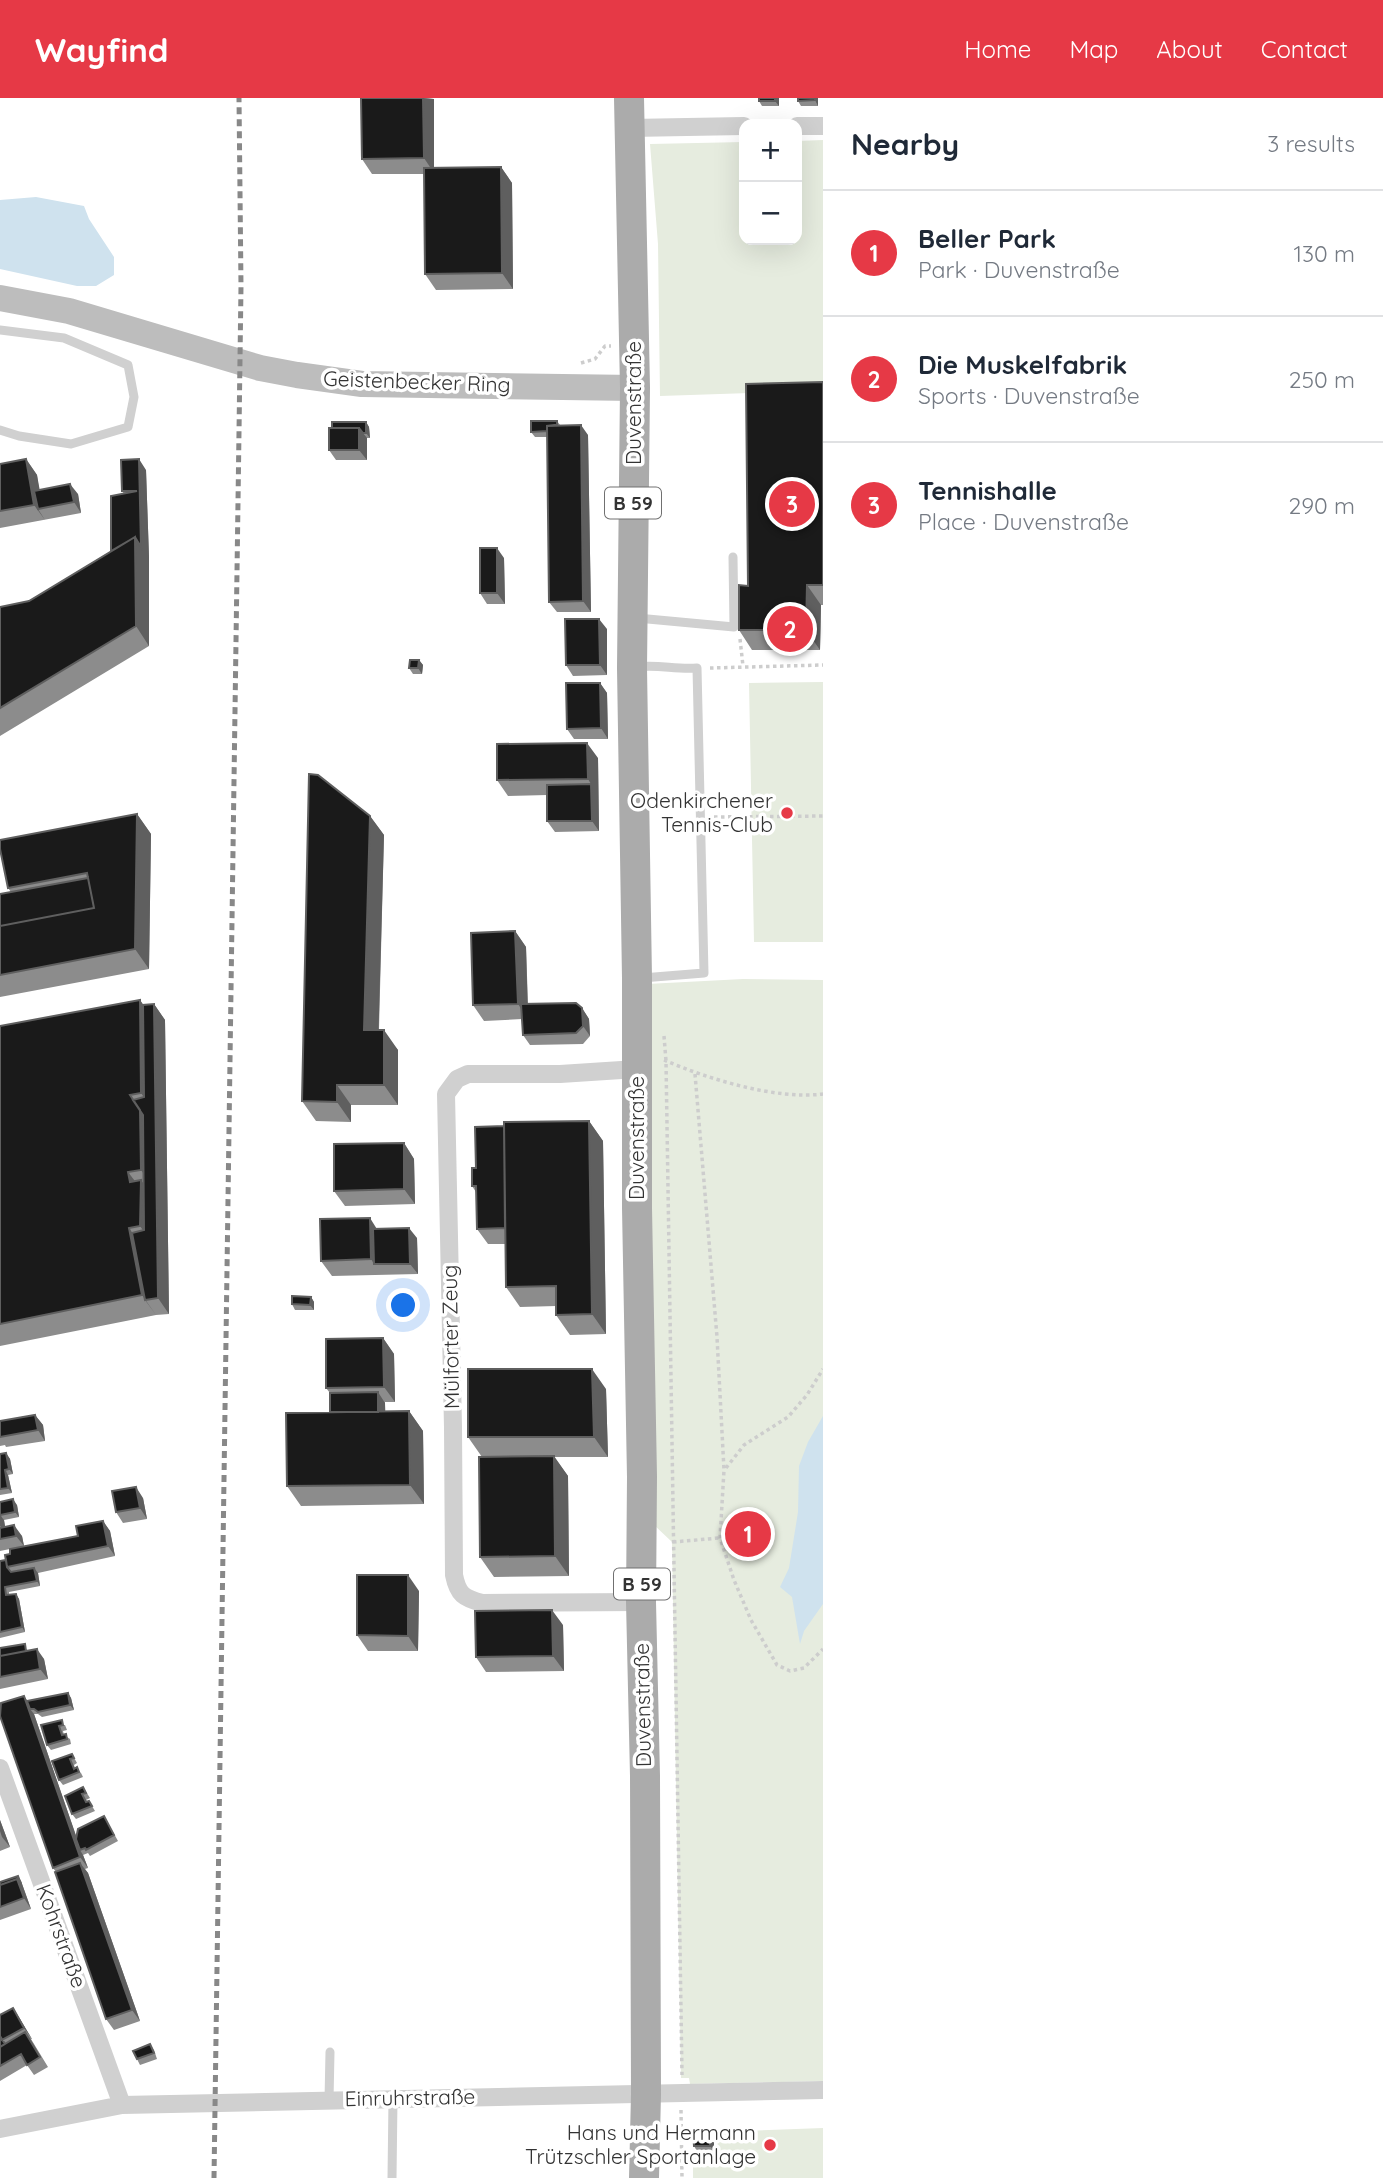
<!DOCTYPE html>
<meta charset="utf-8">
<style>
:root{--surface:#fff;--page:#f6f6f7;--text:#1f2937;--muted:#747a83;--line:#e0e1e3;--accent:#e63946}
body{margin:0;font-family:Quicksand,sans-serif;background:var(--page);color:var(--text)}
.controls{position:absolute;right:21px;top:21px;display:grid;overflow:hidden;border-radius:14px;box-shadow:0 7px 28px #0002}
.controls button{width:63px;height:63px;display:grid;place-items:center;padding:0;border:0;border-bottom:2px solid var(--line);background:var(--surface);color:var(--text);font:35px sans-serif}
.you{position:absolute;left:404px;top:1208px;width:24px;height:24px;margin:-18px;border:5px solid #fff;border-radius:50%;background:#1a73e8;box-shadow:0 0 0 10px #1a73e833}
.badge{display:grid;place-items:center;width:46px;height:46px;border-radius:50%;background:var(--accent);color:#fff;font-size:23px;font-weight:700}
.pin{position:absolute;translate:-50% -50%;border:4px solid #fff;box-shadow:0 2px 7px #0006}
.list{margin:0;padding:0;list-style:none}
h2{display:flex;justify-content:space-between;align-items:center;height:91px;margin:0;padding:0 28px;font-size:30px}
h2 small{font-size:23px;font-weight:400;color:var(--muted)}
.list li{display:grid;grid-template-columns:46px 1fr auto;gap:21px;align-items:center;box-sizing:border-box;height:126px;padding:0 28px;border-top:2px solid var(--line)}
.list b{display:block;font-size:26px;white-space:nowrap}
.list p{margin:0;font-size:23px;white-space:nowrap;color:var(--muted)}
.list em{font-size:23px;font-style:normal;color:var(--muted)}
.map{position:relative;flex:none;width:823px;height:2080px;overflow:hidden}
header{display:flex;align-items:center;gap:42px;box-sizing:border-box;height:98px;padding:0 35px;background:var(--accent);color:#fff}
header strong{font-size:33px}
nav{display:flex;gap:38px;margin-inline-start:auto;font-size:24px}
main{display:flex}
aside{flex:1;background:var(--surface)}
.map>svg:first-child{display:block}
.green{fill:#e6ecdf}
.water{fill:#cfe2ee}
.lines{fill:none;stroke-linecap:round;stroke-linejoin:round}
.path{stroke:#cdcdcd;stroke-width:3.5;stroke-dasharray:3.5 3.5;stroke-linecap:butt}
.lane{stroke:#d0d0d0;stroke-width:9}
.street{stroke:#d0d0d0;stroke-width:18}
.secondary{stroke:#bdbdbd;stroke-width:26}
.primary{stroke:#ababab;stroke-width:30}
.rail{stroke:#888;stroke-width:5;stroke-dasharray:7 5;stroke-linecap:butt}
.wall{fill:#8c8c8c}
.shaded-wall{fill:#5f5f5f}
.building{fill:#1a1a1a;stroke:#5f5f5f;stroke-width:2}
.poi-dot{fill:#e63946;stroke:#fff;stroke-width:2.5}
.labels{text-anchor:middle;stroke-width:7;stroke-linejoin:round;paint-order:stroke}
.shield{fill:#fff;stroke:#707070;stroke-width:2}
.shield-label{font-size:19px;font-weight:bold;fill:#333}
.street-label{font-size:21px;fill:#333;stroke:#fff}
.poi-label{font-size:21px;fill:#333;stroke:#fff;text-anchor:end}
</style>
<header>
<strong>Wayfind</strong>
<nav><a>Home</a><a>Map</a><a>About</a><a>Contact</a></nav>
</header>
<main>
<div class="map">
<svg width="823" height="2080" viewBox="0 0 823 2080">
<rect width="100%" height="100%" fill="#fff"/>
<path class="green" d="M823 42V305L750 295 660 298 658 146 650 46 744 44V142H797V43Z
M823 584V844H754L749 585Z
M743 881 823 882V1983L690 1986 689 1980H681L672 1444 653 1426 647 886Z
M823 2030V2080H693V2060L717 2059 718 2034Z"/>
<path class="water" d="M36 99 84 108 89 121 114 159V177L96 188H77L0 171V102Z
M823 1318V1506L804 1533 800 1546 792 1499 780 1489 789 1470 798 1414 799 1368 808 1344Z"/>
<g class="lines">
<path class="path" d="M581 265 595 261 605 248H611
M740 541 743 568
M710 570 823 567
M714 719 823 718
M664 938 666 963 682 1977
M664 962C708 981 776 1002 823 996
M695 976 717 1239 724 1372 720 1440 734 1482 751 1522 777 1567 790 1573 804 1570 823 1551
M726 1370 744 1347 788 1319 807 1297 823 1271
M673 1444 719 1440
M681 2012 682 2080"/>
<path class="lane" d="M0 232 64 240 128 267 134 299 128 329 71 346 19 338 0 332
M637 520 734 529 733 459
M637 569C657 566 677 572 697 570L704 875 642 880
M329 2002 330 1954
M392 2080 393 2001"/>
<path class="street" d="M797 28H823
M630 30 744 28
M637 971 560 976H468L457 981 446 996 453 1329 454 1477C458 1497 464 1500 482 1505L641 1504
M0 1670 122 2007
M0 2031 122 2007 823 1992"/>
<path class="secondary" d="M0 200 69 213 260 270 297 277 362 286 635 290"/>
<path class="primary" d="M629 0 635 290 632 570 637 880V1110L642 1379 641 1504 645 1678 646 1996 644 2080"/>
<path class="rail" d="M214 2080 239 334 241 188 239 0"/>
</g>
<path class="wall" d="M423 0 434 1V70L501 69 512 85 513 191 436 192 425 176 424 76H372L362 61Z
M759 0H779V8H762L759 3Z
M818 0V8H801L798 3Z
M823 284V507H821L820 552H752L739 532 748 488Z
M557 323 560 327 588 337 591 514H557L549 504 547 339H535L531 334Z
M366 324 369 329 370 340H367V362H336L329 352Z
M26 361 37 377 39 392 78 396 81 415 0 430V366Z
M146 372 149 459V548L0 638V509L29 503 111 453 124 396 122 393Z
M504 460 505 506H487L480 495Z
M607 531V577L573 578 566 567Z
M419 562 423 567 422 576H413L409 570Z
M600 585 607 595 608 641H574L567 631Z
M598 660 599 733 555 734 547 723V697L508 698 497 682Z
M137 716 151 736 149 871 0 899V796L11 794 8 790Z
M370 718 384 737 379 932 398 952V1007H351V1024L316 1023 302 1003Z
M515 833 526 849 528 906 582 910 589 921 590 938 583 946 530 947 523 937 522 921 484 923 473 907Z
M140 902 143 907 154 906 165 922 169 1216 156 1217 0 1248V928Z
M589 1023 603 1043 606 1236 570 1237 556 1217V1208L520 1209 506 1189V1146H488L477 1131 476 1094 472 1088 476 1070 504 1028Z
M404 1045 414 1061 415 1106 345 1108 334 1093Z
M377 1131 417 1140 418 1176 332 1178 321 1163Z
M311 1199 314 1204V1212H295L292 1206Z
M383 1240 394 1256 395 1304H385V1313H409L423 1333 424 1406 301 1408 287 1388 330 1314V1295L326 1290Z
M606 1291 608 1359H554L568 1378 569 1478 494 1479 480 1459 482 1359 468 1339Z
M35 1317 43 1327 45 1343 6 1349 5 1347 0 1348V1323Z
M6 1355 10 1361 13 1376 8 1377 12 1395 0 1397V1356Z
M143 1400 147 1421 123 1425 116 1414Z
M0 1402V1404L17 1407 19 1419 4 1422 5 1429 22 1438 24 1448 78 1438 103 1423 110 1433 115 1458 38 1475 40 1488 9 1494V1497L16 1496 19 1501 25 1534 0 1540V1463L6 1462 10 1456V1451L0 1453Z
M419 1493 418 1553H368L357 1537Z
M563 1527 564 1573 486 1574 476 1559Z
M0 1550 29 1552 44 1561 48 1581 0 1591Z
M68 1595 71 1600 74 1612 42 1619 38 1616H34L76 1738 104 1718 118 1743 90 1758 88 1755 83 1757 88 1770 85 1771 88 1775 140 1923 114 1932 106 1921 56 1774 53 1770 24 1598 27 1603Z
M41 1627H65L67 1632 63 1633 64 1637 70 1641 71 1646 51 1652 47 1647Z
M72 1656 77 1665 74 1667 75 1670 81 1675 83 1679 63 1687 59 1682Z
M83 1689 90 1700 86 1702 87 1704 89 1703 95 1713 76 1721 72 1716Z
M0 1722 10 1749 0 1753Z
M21 1783 31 1811 0 1822V1784Z
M13 1910 20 1921 32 1941H31L48 1969 34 1977 27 1967 0 1983V1917Z
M150 1946 154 1952 157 1961 140 1967 137 1961Z
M714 2036V2053H697L694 2048Z"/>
<path class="shaded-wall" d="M423 0 434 1V75L424 60Z
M775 0H779V8L775 3Z
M815 0H818V8L815 2Z
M501 69 512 85 513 191 502 175Z
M366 324 369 329 370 340 366 335Z
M581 327 588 337 591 514 583 503Z
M359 330 367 340V362L359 352Z
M26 361 37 377 43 410 38 411 45 422 34 407Z
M139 361 146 372 149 459V548L136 528 135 439Z
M70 386 78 396 81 415 74 404Z
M497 450 504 460 505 506 497 495Z
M807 487 821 507 820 552 806 532Z
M599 521 607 531V577L600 567Z
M419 562 423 567 422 576 418 570Z
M600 585 607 595 608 641 601 630Z
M587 645 598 660 599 733 592 723 591 686 588 681Z
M137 716 151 736 149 871 135 851Z
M370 718 384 737 378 952 364 932Z
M515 833 526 849 528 921 518 906Z
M140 902 154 922 155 1015 141 995Z
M154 906 165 922 169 1216 158 1200Z
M582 910 589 921 590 938 583 928Z
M384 932 398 952V1007L384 987Z
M337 987 351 1007V1024L337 1004Z
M140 1012 154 1032V1148L140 1128 128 1074 141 1091V1082L151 1096V1086L141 1072Z
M589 1023 603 1043 606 1236 592 1216Z
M404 1045 414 1061 415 1106 404 1091Z
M370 1120 380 1136 374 1166 371 1161Z
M129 1130 143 1150 145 1202 156 1217 142 1197Z
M409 1130 417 1140 418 1176 410 1166Z
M311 1199 314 1204V1212L310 1207Z
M383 1240 394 1256 395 1304 384 1289Z
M592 1271 606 1291 608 1359 594 1339Z
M378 1294 385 1305 386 1333 379 1323Z
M409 1313 423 1333 424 1406 410 1387Z
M35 1317 43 1327 45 1343 38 1332Z
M6 1355 10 1361 13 1376 9 1371Z
M554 1358 568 1378 569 1478 555 1458Z
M5 1372 8 1377 12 1395 8 1390Z
M136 1389 143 1400 147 1421 140 1410Z
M13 1401 17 1407 19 1419 15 1414Z
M0 1417 4 1422 6 1434 2 1429Z
M103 1423 110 1433 115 1458 108 1448Z
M14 1427 22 1438 24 1448 16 1438Z
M34 1470 38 1475 40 1488 37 1483Z
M408 1477 419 1493 418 1553 408 1538Z
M16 1496 19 1501 25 1534 22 1529Z
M552 1512 563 1527 564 1573 553 1558Z
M37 1551 44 1561 48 1581 40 1571Z
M68 1595 71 1600 74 1612 70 1607Z
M24 1598 31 1608 30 1611 34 1616 81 1752H80L83 1757 88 1770 80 1759Z
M0 1722 10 1749 2 1739 0 1733Z
M80 1765 88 1775 140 1923 132 1912Z
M18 1778 21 1783 31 1811 24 1800 17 1781Z
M13 1910 20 1921 32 1941 24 1930Z
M710 2031 714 2036V2053L710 2048Z"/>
<path class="building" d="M361 0H423L424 60 362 61Z
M759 0H775V3H759Z
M798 0H815V2L798 3Z
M501 69 502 175 425 176 424 70Z
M823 284V487H807L806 532H739V487L748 488 746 286Z
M531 323H557V327L547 328V333L531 334Z
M332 324H366V335H363L359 330H332Z
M581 327 583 503 549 504 547 328Z
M329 330H359V352H329Z
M26 361 34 407 0 413V366Z
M139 361 141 449 135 439 111 453V398L137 393H122L121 362Z
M70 386 74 404 38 411 34 393Z
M135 439 136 528 0 610V509L29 503Z
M480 450H497V495H480Z
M565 521H599L600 567H566Z
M410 562H419L418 570H409Z
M566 585H600L601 630 567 631Z
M587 645 588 681 497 682V646Z
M309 676 318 677 370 718 364 932H384V987H337V1004L302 1003Z
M591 686 592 723H547V687Z
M137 716 135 851 0 877V828L94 810 87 775 8 790 0 751V742Z
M88 780 94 810 0 828V796Z
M515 833 518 906 473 907 471 835Z
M140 902 141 995 130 997 140 1012 141 1072 128 1074 130 1084 141 1082 140 1128 129 1130 142 1197 0 1226V928Z
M576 905 582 910 583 928 576 935 523 937 521 906Z
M154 906 158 1200 145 1202 132 1135 144 1132 143 1017 133 1002 144 999 143 907Z
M589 1023 592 1216 556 1217V1188L506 1189 504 1024Z
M504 1028 505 1130 477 1131 476 1088H472V1070H476L475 1029Z
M404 1045V1091L334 1093V1046Z
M370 1120 371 1161 321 1163 320 1121Z
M409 1130 410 1166H374L373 1131Z
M292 1198 311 1199 310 1207 292 1206Z
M383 1240 384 1289 326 1290V1241Z
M468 1271H592L594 1339H468Z
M378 1294V1314H330V1295Z
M409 1313 410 1387 287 1388 286 1315Z
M35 1317 38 1332 0 1339V1323Z
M6 1355 9 1371 5 1372 8 1390 0 1391V1356Z
M554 1358 555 1458 480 1459 479 1359Z
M136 1389 140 1410 116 1414 112 1393Z
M13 1401 15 1414 0 1417 2 1429 0 1426V1404Z
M103 1423 108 1448 7 1469 5 1457 10 1456V1451L78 1438 76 1428Z
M14 1427 16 1438 0 1441V1430Z
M6 1462 7 1469 11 1474 34 1470 37 1483 5 1489 6 1497 16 1496 22 1529 0 1534V1463Z
M357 1477H408V1538L357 1537Z
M552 1512 553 1558 476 1559 475 1513Z
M25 1546 26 1553 0 1558V1550Z
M37 1551 40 1571 0 1579V1558Z
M68 1595 70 1607 38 1614 34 1611H30L27 1603Z
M24 1598 80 1759 53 1770 0 1618 1 1605Z
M62 1622 63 1627 59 1628 62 1637 66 1636 67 1641 47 1647 41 1627Z
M72 1656 74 1660 70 1661 74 1671 77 1669 79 1674 59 1682 52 1663Z
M83 1689 86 1695 82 1696 86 1704 89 1703 92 1708 72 1716 65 1698Z
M104 1718 114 1737 86 1752 85 1750 80 1752 76 1741 78 1731Z
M80 1765 132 1912 106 1921 55 1774Z
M18 1778 21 1786 17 1781 0 1787V1784Z
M17 1781 24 1800 0 1809V1787Z
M13 1910 24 1930 2 1942 0 1938V1917Z
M25 1934 40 1959 27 1967 21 1956 0 1968V1949Z
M0 1938 5 1946 0 1949Z
M150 1946 154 1955 137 1961 133 1953Z
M693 2031H710V2048H694Z"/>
<g class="poi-dot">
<circle cx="787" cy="715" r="7"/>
<circle cx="770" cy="2047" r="7"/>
</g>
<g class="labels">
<g class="shield">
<rect x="605" y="389.5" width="56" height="31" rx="5"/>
<rect x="614" y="1470.5" width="56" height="31" rx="5"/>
</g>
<g class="shield-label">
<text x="633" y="412">B 59</text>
<text x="642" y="1493">B 59</text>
</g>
<g class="street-label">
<text transform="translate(417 284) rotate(2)" y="7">Geistenbecker Ring</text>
<text transform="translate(634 305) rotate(-90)" y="7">Duvenstraße</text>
<text transform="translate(637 1040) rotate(-90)" y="7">Duvenstraße</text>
<text transform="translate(451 1239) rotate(-91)" y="7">Mülforter Zeug</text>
<text transform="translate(643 1607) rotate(-91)" y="7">Duvenstraße</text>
<text transform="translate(61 1838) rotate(70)" y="7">Kohrstraße</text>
<text transform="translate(410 2000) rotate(-1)" y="7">Einruhrstraße</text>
</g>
<g class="poi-label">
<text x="773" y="710">Odenkirchener<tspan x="773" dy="24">Tennis-Club</tspan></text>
<text x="756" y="2042">Hans und Hermann<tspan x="756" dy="24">Trützschler Sportanlage</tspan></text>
</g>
</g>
</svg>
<div class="controls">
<button>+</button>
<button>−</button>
</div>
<div class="you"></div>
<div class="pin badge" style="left:748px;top:1436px">1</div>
<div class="pin badge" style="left:790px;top:531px">2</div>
<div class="pin badge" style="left:792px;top:406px">3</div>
</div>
<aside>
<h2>Nearby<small>3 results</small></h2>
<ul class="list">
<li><span class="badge">1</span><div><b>Beller Park</b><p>Park · Duvenstraße</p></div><em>130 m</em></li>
<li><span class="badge">2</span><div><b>Die Muskelfabrik</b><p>Sports · Duvenstraße</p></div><em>250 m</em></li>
<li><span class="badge">3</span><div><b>Tennishalle</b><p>Place · Duvenstraße</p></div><em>290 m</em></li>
</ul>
</aside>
</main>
